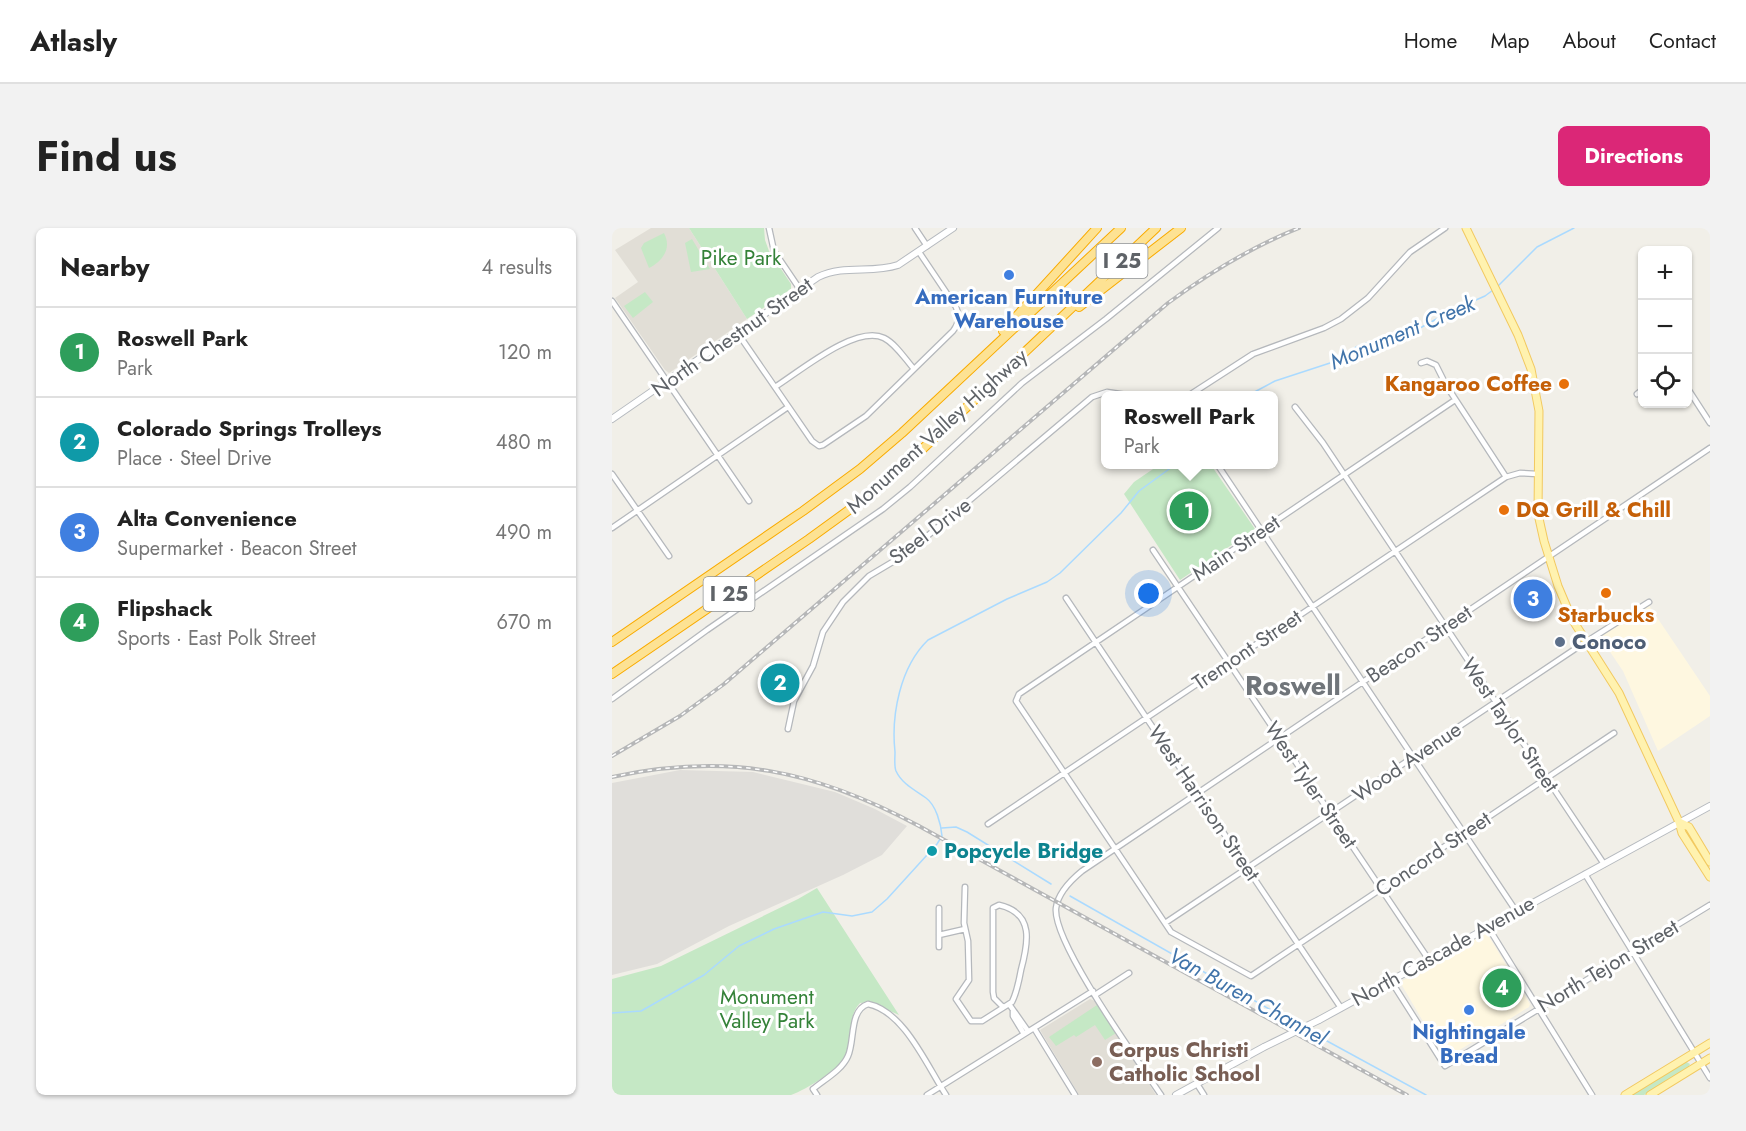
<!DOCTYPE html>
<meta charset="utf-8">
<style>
:root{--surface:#fff;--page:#f2f2f2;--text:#222;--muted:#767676;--line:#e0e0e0;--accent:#db2777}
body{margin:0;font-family:Jost,sans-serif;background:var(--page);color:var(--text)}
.controls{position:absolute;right:18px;top:18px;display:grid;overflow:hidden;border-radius:9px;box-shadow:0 2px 4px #0004}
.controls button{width:54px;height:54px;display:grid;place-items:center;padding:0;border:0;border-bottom:2px solid var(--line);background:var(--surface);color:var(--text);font:30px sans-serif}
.you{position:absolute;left:537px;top:366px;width:21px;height:21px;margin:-15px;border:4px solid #fff;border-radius:50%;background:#1a73e8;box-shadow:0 0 0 9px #1a73e833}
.badge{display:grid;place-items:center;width:39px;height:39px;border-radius:50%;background:var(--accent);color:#fff;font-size:20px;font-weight:700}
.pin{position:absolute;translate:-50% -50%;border:3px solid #fff;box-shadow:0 2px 6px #0006}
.popup{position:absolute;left:489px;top:163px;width:177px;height:78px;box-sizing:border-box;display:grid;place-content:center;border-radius:9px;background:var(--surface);filter:drop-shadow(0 2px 4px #0005);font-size:20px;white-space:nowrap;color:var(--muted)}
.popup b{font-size:22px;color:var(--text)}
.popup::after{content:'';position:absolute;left:50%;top:100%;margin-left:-12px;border:12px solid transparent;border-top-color:var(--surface)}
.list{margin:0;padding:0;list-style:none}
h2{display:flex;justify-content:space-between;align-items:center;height:78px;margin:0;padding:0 24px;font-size:26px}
h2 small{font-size:20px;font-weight:400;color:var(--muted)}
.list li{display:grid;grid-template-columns:39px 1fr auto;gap:18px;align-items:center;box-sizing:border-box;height:90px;padding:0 24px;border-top:2px solid var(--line)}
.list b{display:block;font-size:22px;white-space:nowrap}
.list p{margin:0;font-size:20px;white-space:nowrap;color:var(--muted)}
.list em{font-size:20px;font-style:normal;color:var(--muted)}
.icon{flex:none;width:33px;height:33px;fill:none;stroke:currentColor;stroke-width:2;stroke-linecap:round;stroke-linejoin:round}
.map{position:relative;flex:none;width:1098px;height:867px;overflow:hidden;border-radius:9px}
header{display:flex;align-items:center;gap:36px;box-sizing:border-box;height:84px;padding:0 30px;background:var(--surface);border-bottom:2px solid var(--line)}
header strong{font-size:28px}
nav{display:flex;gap:33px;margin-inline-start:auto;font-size:21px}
.intro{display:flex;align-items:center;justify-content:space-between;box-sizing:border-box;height:144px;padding:0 36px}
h1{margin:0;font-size:42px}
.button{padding:15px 27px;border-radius:9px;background:var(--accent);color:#fff;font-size:21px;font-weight:700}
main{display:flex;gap:36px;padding:0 36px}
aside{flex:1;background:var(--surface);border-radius:9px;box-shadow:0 2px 4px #0004}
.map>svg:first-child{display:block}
.commercial{fill:#fef7e0}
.industrial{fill:#e0deda}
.education{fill:#e1ded6}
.green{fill:#c5e8c5}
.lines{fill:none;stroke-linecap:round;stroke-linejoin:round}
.stream{stroke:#aadaff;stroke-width:1.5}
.street-casing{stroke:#b5b8bc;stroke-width:7}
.secondary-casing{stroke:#b6babf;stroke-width:8}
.primary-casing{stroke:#f2c960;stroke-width:9}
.highway-casing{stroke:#f9ab00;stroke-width:10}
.street{stroke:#fff;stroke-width:4.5}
.secondary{stroke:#fff;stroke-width:6}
.primary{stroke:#fff2af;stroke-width:7}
.highway{stroke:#fde293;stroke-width:8}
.rail-casing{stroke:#b6b7b8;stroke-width:4}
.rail{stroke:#fff;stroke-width:1.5;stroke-dasharray:4.5;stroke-linecap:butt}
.secondary-bridge-casing{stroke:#b6babf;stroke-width:8;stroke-linecap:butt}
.secondary-bridge{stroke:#fff;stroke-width:6}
.shop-dot{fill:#3f7fe0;stroke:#fff;stroke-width:2}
.food-dot{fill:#e8710a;stroke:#fff;stroke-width:2}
.service-dot{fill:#5c6f8a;stroke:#fff;stroke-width:2}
.culture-dot{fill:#0f9aa8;stroke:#fff;stroke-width:2}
.education-dot{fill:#8d6e63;stroke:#fff;stroke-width:2}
.labels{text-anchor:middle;stroke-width:6;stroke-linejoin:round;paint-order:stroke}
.shield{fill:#fff;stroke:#8f9295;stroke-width:1.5}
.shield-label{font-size:20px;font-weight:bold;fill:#5f6368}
.park-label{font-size:21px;fill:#348238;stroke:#fff}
.shop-label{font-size:21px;font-weight:bold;fill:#366cbe;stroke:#fff}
.street-label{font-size:21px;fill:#5f6368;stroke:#fff}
.food-label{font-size:21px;font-weight:bold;fill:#c56008;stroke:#fff;text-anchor:end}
.service-label{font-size:21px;font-weight:bold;fill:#4e5e75;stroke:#fff;text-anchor:start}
.culture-label{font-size:21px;font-weight:bold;fill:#0d838f;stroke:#fff;text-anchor:start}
.education-label{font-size:21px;font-weight:bold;fill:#785e54;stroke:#fff;text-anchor:start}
.water-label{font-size:22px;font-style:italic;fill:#4174aa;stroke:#fff}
.district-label{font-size:27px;font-weight:bold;fill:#70757a;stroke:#fff}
</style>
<header>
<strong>Atlasly</strong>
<nav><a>Home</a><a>Map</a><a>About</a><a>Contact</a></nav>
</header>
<div class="intro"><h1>Find us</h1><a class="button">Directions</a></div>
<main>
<aside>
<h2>Nearby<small>4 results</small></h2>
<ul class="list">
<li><span class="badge" style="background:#2e9e5b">1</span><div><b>Roswell Park</b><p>Park</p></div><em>120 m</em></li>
<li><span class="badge" style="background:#0f9aa8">2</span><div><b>Colorado Springs Trolleys</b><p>Place · Steel Drive</p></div><em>480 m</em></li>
<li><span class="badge" style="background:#3f7fe0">3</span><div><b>Alta Convenience</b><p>Supermarket · Beacon Street</p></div><em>490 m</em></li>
<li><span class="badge" style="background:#2e9e5b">4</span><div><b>Flipshack</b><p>Sports · East Polk Street</p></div><em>670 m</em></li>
</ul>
</aside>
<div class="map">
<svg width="1098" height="867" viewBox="0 0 1098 867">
<rect width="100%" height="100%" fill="#f1efe8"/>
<path class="commercial" d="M1036 376 1098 468V488L1046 523 1011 443 988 409Z
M873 706 876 707 918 776 917 779 833 831 788 754Z"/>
<path class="industrial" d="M68 542 141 544 223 564 263 581 295 598 270 627 231 647 117 698 45 736 0 747V555Z"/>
<path class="education" d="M39 0H77L135 91 57 145 53 142 3 70 26 54 3 22Z
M478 771 485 774 544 867H467L428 802Z"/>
<path class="green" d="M77 0H152L153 12 157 23 179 56V61L135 91Z
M52 5C60 20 51 33 37 40L29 20 32 15Z
M80 11 98 41 79 44 73 15Z
M33 64 41 74 21 90 12 78Z
M547 237H599L643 301 568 352 512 266 522 254Z
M205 660 287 787 258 774 248 775C236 787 240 809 235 825 229 841 195 861 179 867H0V751L49 738 186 671Z
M485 777 504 805 493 812 483 797 464 809 462 807 444 818 437 809Z
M1073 833 1078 836 1076 840 1032 867H1018Z"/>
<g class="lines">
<path class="stream" d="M885 59 925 19 962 0
M635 168 663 153 718 135 746 118 755 115H769L808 100 841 82 873 68 881 62
M330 600 344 599 355 604 439 656
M458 668 689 799
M0 785 29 783 38 778 92 747 127 718 162 701 211 684 240 688 260 684 275 671 325 616 330 608C329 596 324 577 314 570 303 562 290 556 284 543 282 538 283 530 283 524 279 487 288 439 316 412L395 371 435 354 448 345 509 285 527 263 564 236
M693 801 814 867"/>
<g class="street-casing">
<path id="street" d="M157 0 162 23 187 60
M303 0 315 18
M0 73 137 273
M125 104 200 213 207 218 211 217 254 188 341 103C347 95 348 88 344 79L307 24
M809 135 815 133 824 137 834 157 894 249 908 245 925 246
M163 159C187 144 244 96 272 110 284 116 293 131 302 141
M1076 161 1098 195
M1025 166 1030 162
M576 168 641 126 712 100 729 91 756 70 798 24 833 0
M843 172 407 466 404 473 559 704 639 748 1002 505
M683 179 711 215 992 636
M605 236 904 683
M0 246 57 328
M0 300 176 179
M541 322 817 732
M454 370 729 780
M0 471 95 402 271 281 298 259 410 155 494 91 606 0
M176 501 182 473 201 438 211 404 231 374 257 348 294 326 480 169 495 164 521 168
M376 596 894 249
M973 646 1098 850
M353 659 352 695 356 713 357 752 344 771 359 793H370L400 774C405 764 407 753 409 742 416 716 423 685 387 677L381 680V764L382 770 391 779
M327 680V719
M553 695 966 419 1037 374
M876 699 980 867
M327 707 353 701
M779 753 833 838 1098 677
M483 767 517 745
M397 776 416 803
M401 783V788L412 806
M422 800 463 867
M585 856 592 867
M205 867 201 861C213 851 230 842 236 828 243 813 237 782 256 776 292 783 315 838 334 867
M315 867 481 763
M549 867C527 834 440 714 444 680 446 665 459 652 470 643L1098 220"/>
</g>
<g class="secondary-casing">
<path id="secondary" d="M0 191 206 49C233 36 259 46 286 37L341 0
M707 792 1098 578
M564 867 652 819"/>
</g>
<g class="primary-casing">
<path id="primary" d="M854 0 906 107 919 141 927 183 926 286 932 313 946 358 960 391 1007 465 1067 594 1070 605 1098 649
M1067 594 1077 599 1098 634
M1013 867 1098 815
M1038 867 1098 830"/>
</g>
<g class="highway-casing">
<path id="highway" d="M467 79 569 0
M391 103 485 0
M0 414 191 283 248 241 290 205 509 0
M0 446 197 311 259 266 302 229 544 0"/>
</g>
<use href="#street" class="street"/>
<use href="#secondary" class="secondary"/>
<use href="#primary" class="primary"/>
<use href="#highway" class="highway"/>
<g class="rail-casing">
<path id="rail" d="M0 528 68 488 112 456 556 75C597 45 639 19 687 0
M0 549C117 524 202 542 307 598L795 867"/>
</g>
<use href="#rail" class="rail"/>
<g class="secondary-bridge-casing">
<path id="secondary-bridge" d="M652 819 707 792"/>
</g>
<use href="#secondary-bridge" class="secondary-bridge"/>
</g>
<g class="shop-dot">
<circle cx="397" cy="47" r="6"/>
<circle cx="857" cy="782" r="6"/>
</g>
<g class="food-dot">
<circle cx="952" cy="156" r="6"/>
<circle cx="892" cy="282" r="6"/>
<circle cx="994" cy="365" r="6"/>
</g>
<circle class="service-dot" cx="948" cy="414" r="6"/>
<circle class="culture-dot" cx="320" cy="623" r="6"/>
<circle class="education-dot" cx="485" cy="834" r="6"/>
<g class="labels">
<g class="shield">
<rect x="484.5" y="16" width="51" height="34" rx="4.5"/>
<rect x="91.5" y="349" width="51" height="34" rx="4.5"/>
</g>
<g class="shield-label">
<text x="510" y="40">I 25</text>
<text x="117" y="373">I 25</text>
</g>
<g class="park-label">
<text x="129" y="37">Pike Park</text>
<text x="155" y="776">Monument<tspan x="155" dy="24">Valley Park</tspan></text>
</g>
<g class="shop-label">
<text x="397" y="76">American Furniture<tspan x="397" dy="24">Warehouse</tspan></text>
<text x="857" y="811">Nightingale<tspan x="857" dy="24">Bread</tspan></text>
</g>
<g class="street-label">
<text transform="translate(120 109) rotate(-35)" y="7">North Chestnut Street</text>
<text transform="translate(325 203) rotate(-42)" y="7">Monument Valley Highway</text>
<text transform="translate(318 303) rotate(-37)" y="7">Steel Drive</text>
<text transform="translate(624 320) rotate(-34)" y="7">Main Street</text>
<text transform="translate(807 416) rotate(-34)" y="7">Beacon Street</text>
<text transform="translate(635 422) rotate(-34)" y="7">Tremont Street</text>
<text transform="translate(898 497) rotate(56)" y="7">West Taylor Street</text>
<text transform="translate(795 534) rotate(-34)" y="7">Wood Avenue</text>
<text transform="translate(699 557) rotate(56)" y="7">West Tyler Street</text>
<text transform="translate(592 575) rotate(56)" y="7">West Harrison Street</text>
<text transform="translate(821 626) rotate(-34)" y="7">Concord Street</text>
<text transform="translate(831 723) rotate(-29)" y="7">North Cascade Avenue</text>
<text transform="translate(996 738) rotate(-31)" y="7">North Tejon Street</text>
</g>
<g class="food-label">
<text x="940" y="163">Kangaroo Coffee</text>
<text x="904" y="289" text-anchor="start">DQ Grill &amp; Chill</text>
<text x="994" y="394" text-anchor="middle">Starbucks</text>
</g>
<g class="service-label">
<text x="960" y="421">Conoco</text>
</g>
<g class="culture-label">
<text x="332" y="630">Popcycle Bridge</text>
</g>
<g class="education-label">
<text x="497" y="829">Corpus Christi<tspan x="497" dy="24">Catholic School</tspan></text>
</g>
<g class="water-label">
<text transform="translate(790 104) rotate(-23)" y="8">Monument Creek</text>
<text transform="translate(636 768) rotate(29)" y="8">Van Buren Channel</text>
</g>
<g class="district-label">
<text x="681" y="467">Roswell</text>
</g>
</g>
</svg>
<div class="controls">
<button>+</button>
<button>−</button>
<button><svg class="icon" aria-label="locate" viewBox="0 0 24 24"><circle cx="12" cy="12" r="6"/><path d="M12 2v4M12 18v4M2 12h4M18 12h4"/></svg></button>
</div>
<div class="you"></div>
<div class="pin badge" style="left:577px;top:283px;background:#2e9e5b">1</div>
<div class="popup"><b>Roswell Park</b>Park</div>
<div class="pin badge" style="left:168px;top:455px;background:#0f9aa8">2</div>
<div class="pin badge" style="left:921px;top:371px;background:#3f7fe0">3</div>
<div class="pin badge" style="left:890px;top:760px;background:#2e9e5b">4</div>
</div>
</main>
